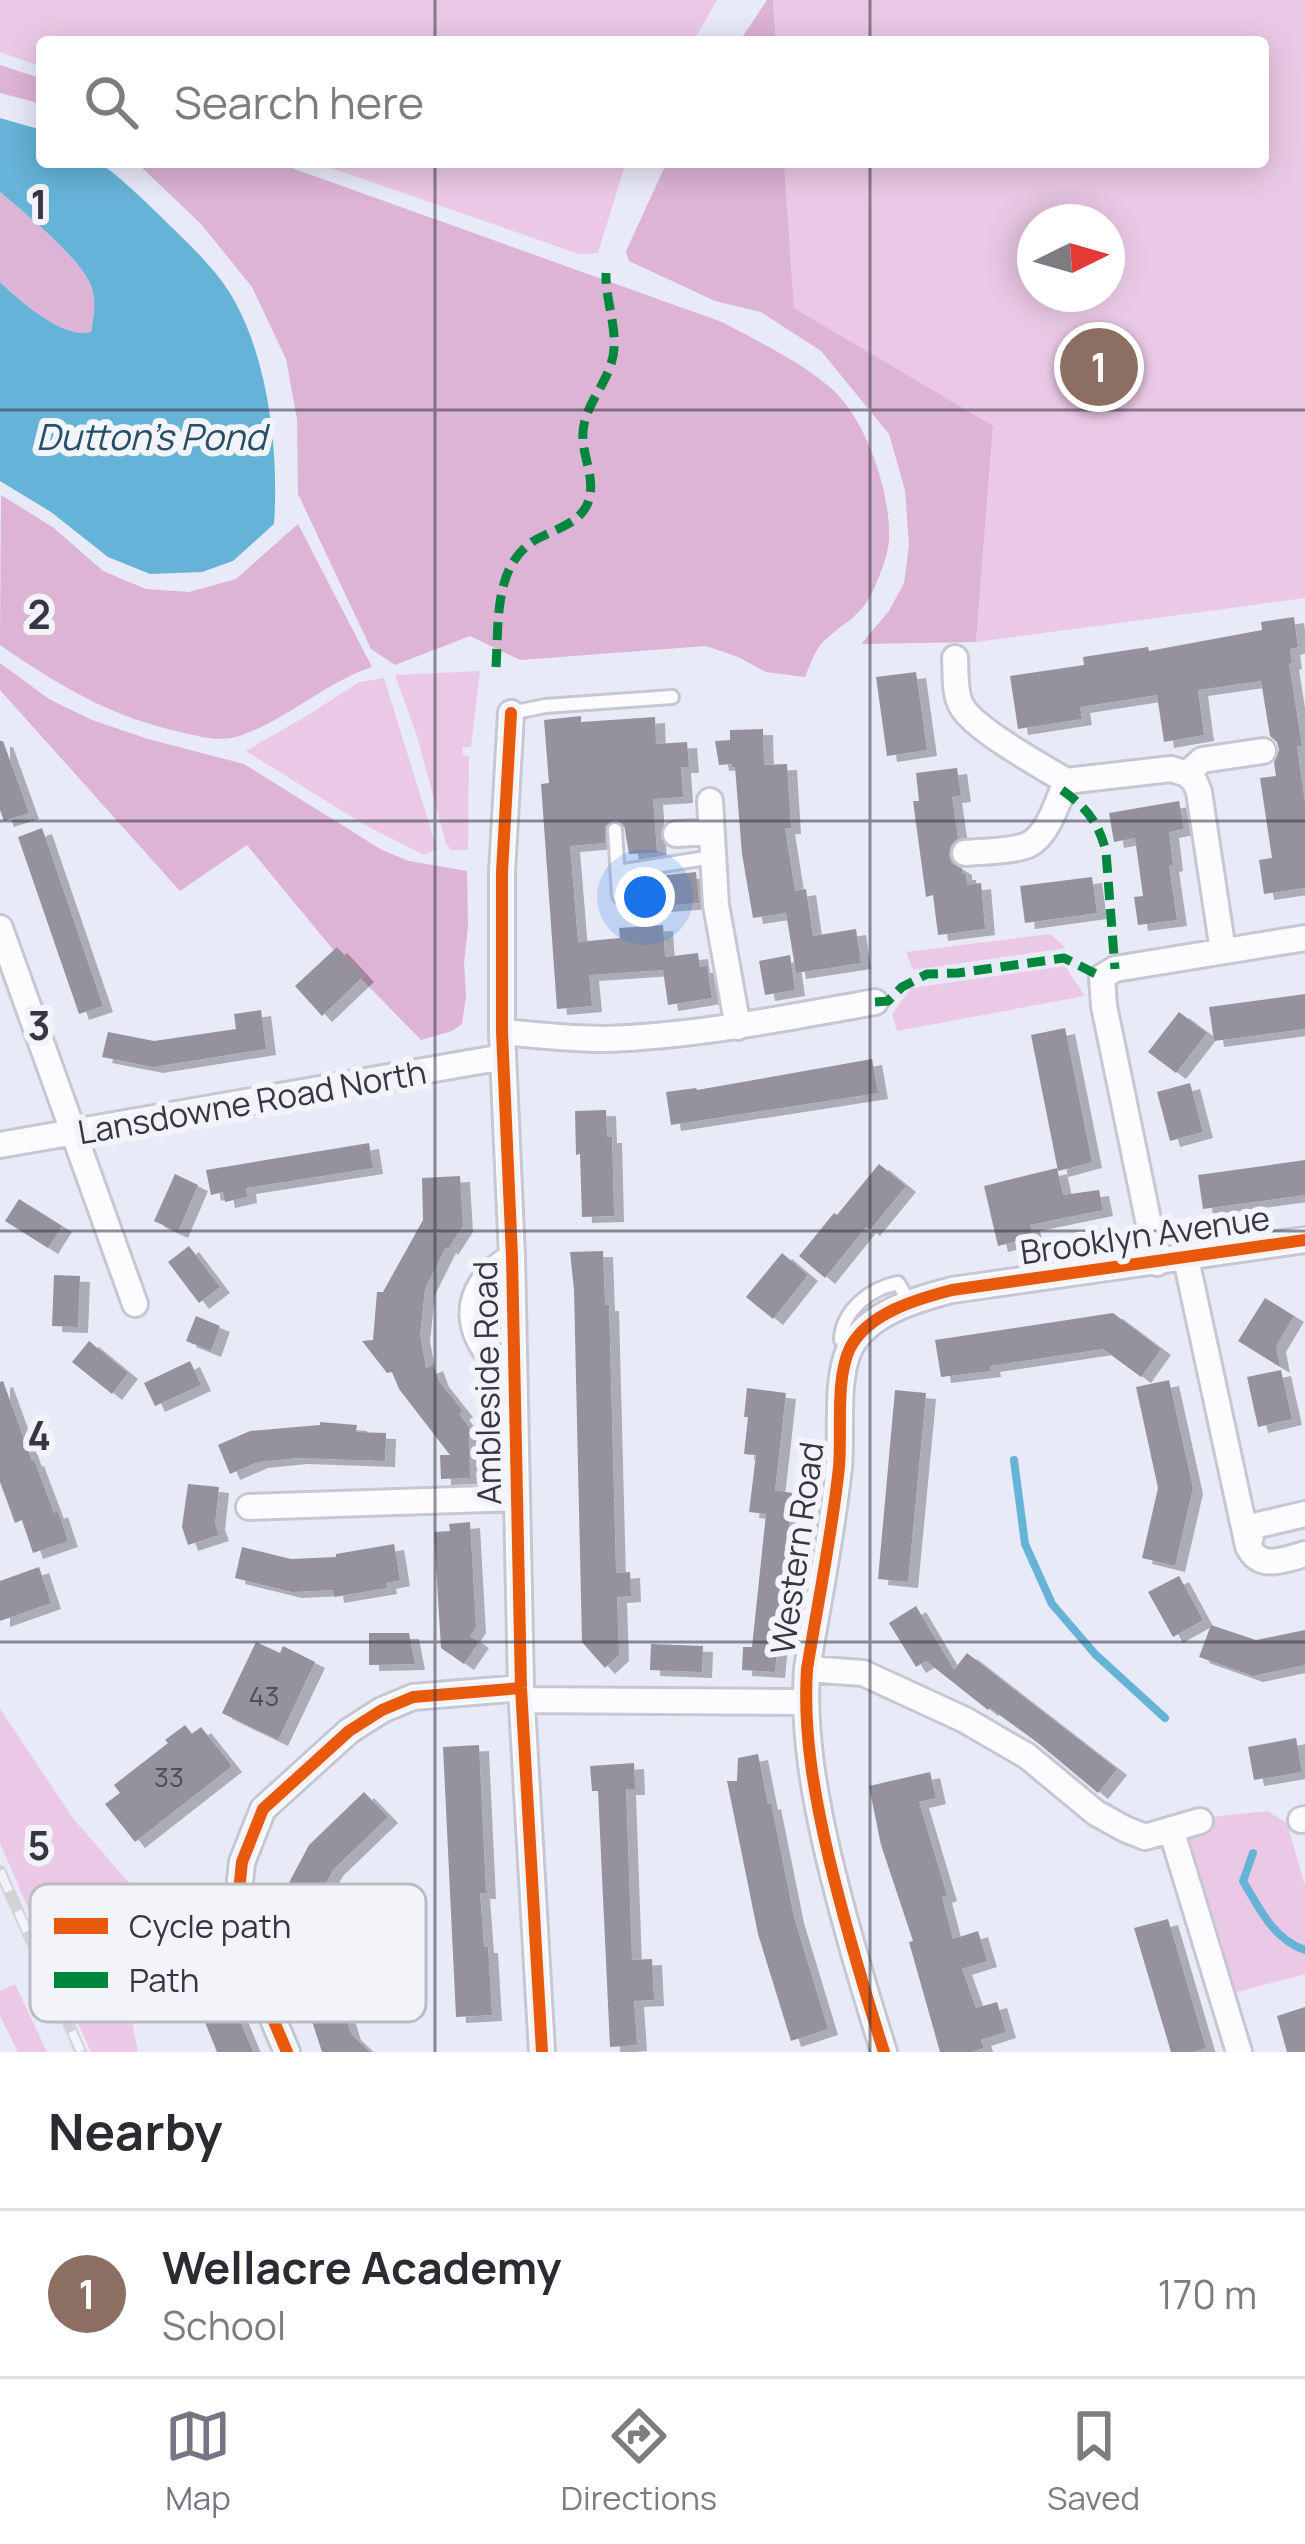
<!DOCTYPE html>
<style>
:root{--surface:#fff;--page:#f2f2f3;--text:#2b2b33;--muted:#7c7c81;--line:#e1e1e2;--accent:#757683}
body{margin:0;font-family:Manrope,sans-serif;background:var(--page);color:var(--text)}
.compass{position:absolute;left:1017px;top:204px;width:108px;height:108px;border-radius:50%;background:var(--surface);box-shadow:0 6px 30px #0003;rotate:85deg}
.you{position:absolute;left:645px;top:897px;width:42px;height:42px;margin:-30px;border:9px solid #fff;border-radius:50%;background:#1a73e8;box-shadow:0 0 0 18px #1a73e833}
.badge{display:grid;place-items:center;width:78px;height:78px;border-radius:50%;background:var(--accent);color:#fff;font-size:39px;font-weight:700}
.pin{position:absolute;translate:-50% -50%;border:6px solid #fff;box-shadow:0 3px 12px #0006}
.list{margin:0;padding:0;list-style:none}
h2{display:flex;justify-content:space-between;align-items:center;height:156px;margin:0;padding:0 48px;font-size:51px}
h2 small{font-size:39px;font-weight:400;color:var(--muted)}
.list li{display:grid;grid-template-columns:78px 1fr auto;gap:36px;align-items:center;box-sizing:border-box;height:168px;padding:0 48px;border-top:3px solid var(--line)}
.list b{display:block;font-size:45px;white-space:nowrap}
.list p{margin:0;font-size:39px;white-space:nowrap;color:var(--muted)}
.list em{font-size:39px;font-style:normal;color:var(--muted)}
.icon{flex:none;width:66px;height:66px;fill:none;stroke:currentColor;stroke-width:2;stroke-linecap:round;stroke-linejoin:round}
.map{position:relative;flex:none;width:1305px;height:2052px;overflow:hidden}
.search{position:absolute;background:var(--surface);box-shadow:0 6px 30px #0003;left:36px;right:36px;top:36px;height:132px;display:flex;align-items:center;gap:30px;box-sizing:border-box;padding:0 42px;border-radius:12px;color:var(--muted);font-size:45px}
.sheet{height:324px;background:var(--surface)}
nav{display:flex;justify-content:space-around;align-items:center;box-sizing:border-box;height:168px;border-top:3px solid var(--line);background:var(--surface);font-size:33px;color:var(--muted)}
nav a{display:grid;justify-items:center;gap:6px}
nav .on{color:var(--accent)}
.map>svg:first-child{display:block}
.green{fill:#ebc9e6;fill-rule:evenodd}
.forest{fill:#ddb3d6}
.water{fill:#65b3d7}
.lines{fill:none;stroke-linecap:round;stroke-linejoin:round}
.stream{stroke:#65b3d7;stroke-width:8}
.building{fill:#95929d;filter:url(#shadow)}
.service-casing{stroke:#c6c7d3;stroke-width:18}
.minor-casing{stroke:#c6c7d3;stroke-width:30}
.service{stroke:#fcfcfe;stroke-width:12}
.minor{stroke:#fcfcfe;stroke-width:24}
.rail-casing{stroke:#d2d2d7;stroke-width:12}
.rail{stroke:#f3f3fa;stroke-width:8;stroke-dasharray:22;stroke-linecap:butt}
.quiet{stroke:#00873e;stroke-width:9;stroke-dasharray:18 9;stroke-linecap:butt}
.cycleway-casing{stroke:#f3f3fa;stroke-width:20}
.cycleway{stroke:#e8590c;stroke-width:12}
.grid{fill:none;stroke:#373744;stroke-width:3;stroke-opacity:0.55}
.labels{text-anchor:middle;stroke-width:12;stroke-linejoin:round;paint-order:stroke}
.number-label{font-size:27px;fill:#4e4e5a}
.street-label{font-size:33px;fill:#373744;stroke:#f3f3fa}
.water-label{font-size:36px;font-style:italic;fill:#265165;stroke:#f3f3fa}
.key{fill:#f3f3fa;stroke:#bbbbc3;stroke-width:3}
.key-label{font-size:33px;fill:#373744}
.grid-label{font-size:39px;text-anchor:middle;font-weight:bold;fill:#373744;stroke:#f3f3fa;stroke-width:12;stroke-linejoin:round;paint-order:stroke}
</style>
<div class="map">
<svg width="1305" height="2052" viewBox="0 0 1305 2052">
<defs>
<filter id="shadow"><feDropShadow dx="10" dy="6" stdDeviation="0" flood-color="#0004"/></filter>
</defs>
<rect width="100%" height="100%" fill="#e9eaf8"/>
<path class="green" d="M0 0H717L693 42H42V67L0 52Z
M773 0H1305V598L976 642 993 427 794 308 784 162H1263V42H776ZM1035 222H1107V294H1035Z
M314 162H626L598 253 579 254Z
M480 671 471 747H463L462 755 469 756 468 850H452L446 844 417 736 395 675Z
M384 678 437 849 424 855 363 824 246 751 308 715 359 682Z
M1050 934 1066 948 913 970 906 952Z
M1065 966 1085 996 897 1031 892 1014 911 988Z
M0 1709 72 1817 137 1892 116 1910 44 1945 0 1843Z
M1267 1811 1287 1823 1305 1886V1974L1234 1993 1185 1836 1211 1817Z
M109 1938 125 1987 138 2052H91L50 1962Z
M15 1984 47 2052H18L0 2016V1991Z"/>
<path class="forest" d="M767 0H773L776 42H739Z
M0 65 42 79V104L0 93Z
M136 162H275L722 322C759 342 800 361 832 389 867 421 891 493 889 540 888 556 879 578 872 593 859 619 839 625 821 644 814 653 809 667 805 677L766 672 738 657 706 646 520 660 470 636 395 665 371 649 298 494 297 419 286 359 252 287 201 224Z
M667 162H784L794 308 993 426 976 642 861 644 889 611 904 583 909 545 905 490 889 434 821 351 761 312 715 301 629 261 626 251Z
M0 192C26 214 75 253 90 283 97 299 94 315 91 332 64 340 20 301 0 282Z
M1 495 54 528 103 571 146 589 189 592 236 579 298 524 372 667C324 683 287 720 239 736 220 742 203 737 184 733 111 717 61 687 0 645Z
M0 663 49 699 92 720 148 739 244 764 382 850 409 861 467 871 468 926 464 963 466 996 462 1024 452 1031 421 1040 335 952 247 845 180 891 0 690Z"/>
<path class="water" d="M0 118 42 130V162C55 162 86 158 97 162 109 167 144 200 154 210 180 236 216 267 234 300 269 362 279 454 274 524L233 561 202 572 150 574 108 557 51 512 0 481V282C20 301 64 340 91 332 94 315 97 299 90 283 75 253 26 214 0 192Z"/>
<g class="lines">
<path class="stream" d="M1014 1460 1025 1544 1052 1604 1095 1654 1165 1718
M1253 1853 1243 1881C1259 1908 1274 1940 1305 1950"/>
</g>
<path class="building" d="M1294 617 1298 647 1290 649 1292 663 1289 664 1302 746H1297L1305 803V888L1264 894 1259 860 1272 858 1260 778 1276 776 1274 763 1279 750 1277 742 1270 736 1261 681 1198 690 1204 735 1164 742 1157 695 1080 707 1082 719 1018 729 1010 676 1084 665 1083 657 1148 647 1149 651 1262 630 1261 622Z
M916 672 927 750 887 756 876 677Z
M581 716V722L655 717 656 744 687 742 689 767H681L683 797 653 799 657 853 629 854 624 825 616 820 605 826V843L570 846 578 942 620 938 619 928 663 925 665 957 698 953 700 967 707 966 712 998 668 1005 663 970 589 975 592 1006 557 1009 541 784 549 783 544 720Z
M763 729 764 765 787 764 791 828H785L795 891 806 889 813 936 856 929 861 963 796 973 786 913 753 918 742 854 735 767H732V764L719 765 715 741 730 740V730Z
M0 741H3L29 813 4 821 0 810Z
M957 768 961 796 952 797 958 838 951 845 949 856 952 863 962 869V874H966L967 885 981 883 985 929 938 935 933 895 926 897 913 801H919L916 773Z
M1179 801 1184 829 1169 832 1173 865 1169 866 1177 920 1138 925 1134 897 1143 896 1135 838 1114 842 1109 813Z
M42 828 103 1006 79 1014 18 837Z
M696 872 699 903 661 906 659 876Z
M1092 877 1097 913 1025 923 1020 886Z
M337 947 364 976 322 1016 295 986Z
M790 955 795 990 765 995 759 961Z
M1305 994V1029L1214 1041 1209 1007Z
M261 1010 266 1049 153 1067 102 1057 108 1032 154 1041 236 1029 234 1014Z
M1179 1012 1207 1033 1176 1073 1148 1052Z
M1065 1028 1092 1162 1058 1171 1031 1035Z
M872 1059 878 1093 671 1125 666 1092 696 1088 697 1090Z
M1190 1083 1203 1132 1170 1141 1157 1092Z
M606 1110 607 1137H612L614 1216 582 1217 580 1154 576 1155 575 1111Z
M369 1143 373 1168 246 1188 247 1197 225 1202 223 1192 211 1195 206 1170Z
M1305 1160V1195L1203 1209 1198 1175Z
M879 1164 906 1186 870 1230 866 1227 825 1278 799 1256 834 1213 837 1215Z
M1057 1168 1063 1195 1099 1190 1103 1210 1030 1225 1033 1237 998 1246 984 1186Z
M175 1174 198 1185 178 1232 154 1221Z
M460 1176 463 1226 448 1249 446 1247 425 1289 420 1335 426 1368 433 1365 439 1381 463 1411 459 1414 469 1427 470 1480 468 1478 441 1479 440 1455H450L399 1389 392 1372 387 1373 362 1341 373 1340 377 1292H383L423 1220 422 1178Z
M19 1199 62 1226 48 1248 5 1221Z
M189 1246 220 1287 199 1303 168 1262Z
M603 1251 605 1305H609L616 1573 630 1572 631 1596 617 1597 619 1655 605 1668 582 1642 574 1290 570 1252Z
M782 1253 808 1275 773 1319 746 1297Z
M54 1275 80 1276 78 1327 52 1326Z
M1265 1298 1294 1316 1276 1346 1280 1367 1238 1341Z
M1113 1313 1161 1349 1141 1377 1103 1349 990 1366 991 1371 941 1377 935 1340Z
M196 1316 220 1326 211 1351 186 1341Z
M89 1341 128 1373 112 1394 72 1362Z
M190 1361 201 1385 155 1406 144 1383Z
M1281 1370 1292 1419 1258 1427 1247 1377Z
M1169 1380 1193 1488 1175 1566 1142 1558 1158 1488 1136 1387Z
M3 1381 32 1461 34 1460 54 1513 58 1511 68 1541 33 1553 22 1520 15 1523 0 1482V1382Z
M747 1388 786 1393 775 1490 792 1493 775 1672 742 1670 743 1647H752L766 1514 749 1512 756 1455 744 1454 748 1417H744Z
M895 1390 926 1393 908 1582 878 1579Z
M320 1422 357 1425 356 1432 386 1433 385 1461 297 1458 258 1462 230 1474 218 1445 250 1431 320 1425Z
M188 1484 219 1487 215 1524 219 1535 188 1545 182 1527Z
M470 1522 476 1627 470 1636 479 1642 464 1664 441 1648 434 1532 450 1531 449 1524Z
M394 1544 400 1580 386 1583 387 1588 334 1597 333 1590 292 1592 235 1578 242 1547 291 1559 336 1557V1554Z
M39 1567 51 1603 0 1621V1581Z
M1179 1576 1203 1620 1173 1637 1148 1592Z
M916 1606 954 1670 967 1653 1117 1769 1098 1793 1038 1743 990 1708 988 1710 926 1661 916 1667 889 1623Z
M1211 1625 1256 1640 1305 1630V1665L1253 1676 1199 1657Z
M369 1633H409L415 1664 369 1665Z
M256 1642 280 1653 283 1646 315 1662 278 1740 222 1713Z
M651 1644 703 1646 702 1672 650 1670Z
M185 1725 192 1734 201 1727 232 1766 135 1842 105 1804 120 1793 114 1785 168 1743 165 1740Z
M1296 1738 1302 1772 1254 1780 1248 1747Z
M479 1745 486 1893H480L484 1947H488L492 2015 456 2017 443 1747Z
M758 1754 768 1804 771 1803 794 1917 828 2029 791 2041 758 1934 727 1781H737L738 1758Z
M634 1763 635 1789H626L632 1960 652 1959 654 2000 634 2001 637 2045 610 2047 598 1791H592L590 1766Z
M930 1772 936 1798 919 1802 947 1895 942 1897 953 1939 978 1931 987 1961 962 1969 976 2008 997 2002 1006 2032 981 2040 984 2048 972 2052H940L909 1942 913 1941 881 1845 869 1786Z
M364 1792 388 1817 333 1870 312 1910 283 1894 309 1845Z
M314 1919 351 2034 370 2052H322L282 1929Z
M1168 1919 1206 2048 1194 2052H1171L1134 1928Z
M218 1941 226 2004 232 2001 253 2052H217L194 1995 191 1996 184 1946Z
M1305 2007V2052H1287L1277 2016Z"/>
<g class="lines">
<g class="service-casing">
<path id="service" d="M511 713 545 706 672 697
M615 830 619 896
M618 872 712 857
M849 1347 841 1340C842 1310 871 1288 898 1283L910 1303"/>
</g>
<g class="minor-casing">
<path id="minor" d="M955 658C956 673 954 694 962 707 977 731 1040 765 1066 781L1171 769 1187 774 1202 760 1263 751
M511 713 502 872V1032L512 1257 521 1688 542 2052
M1187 774 1195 782 1199 792 1223 951
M710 801 716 905 738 1027
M676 834 711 832
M965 853C984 851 1007 852 1025 846 1047 839 1058 801 1066 781
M0 928 135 1304
M502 1032C536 1035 571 1039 605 1039 696 1036 785 1018 875 1002
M0 1145 503 1057
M512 1257C455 1289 463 1344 514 1376
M1186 1259 1248 1546C1260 1571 1283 1560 1305 1554
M1157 1263 1104 1006 1102 977 1115 969 1305 938
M249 1507 517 1498
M1248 1546 1254 1526 1305 1514
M807 1669 863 1673 965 1720 1027 1756 1096 1813 1125 1829 1145 1837 1200 1821
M522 1700 805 1702
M1301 1820 1305 1819
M1171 1829 1239 2052
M287 2052 258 1984 239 1891 242 1862 263 1809 349 1731 382 1710 413 1697 521 1688
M884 2052C863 1986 844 1921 828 1854 814 1793 803 1732 807 1669 818 1602 832 1534 839 1467 842 1432 835 1379 850 1348 868 1313 917 1299 952 1290L1305 1240"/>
</g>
<use href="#service" class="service"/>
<use href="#minor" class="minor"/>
<g class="rail-casing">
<path id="rail" d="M0 1871 81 2052"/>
</g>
<use href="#rail" class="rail"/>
<path class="quiet" d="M496 667C499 620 493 558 543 536 559 528 578 523 587 505 598 479 581 457 583 432 585 406 603 389 611 364 621 335 605 303 606 273
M1062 790C1087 808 1099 823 1106 852L1115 969
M875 1002 888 1001 902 987 927 974 958 973 1064 958 1102 977"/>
<g class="cycleway-casing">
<path id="cycleway" d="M511 713 502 872V1032L512 1257 521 1688 542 2052
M287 2052 258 1984 239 1891 242 1862 263 1809 349 1731 382 1710 413 1697 521 1688
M884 2052C863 1986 844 1921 828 1854 814 1793 803 1732 807 1669 818 1602 832 1534 839 1467 842 1432 835 1379 850 1348 868 1313 917 1299 952 1290L1305 1240"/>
</g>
<use href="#cycleway" class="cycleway"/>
</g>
<path class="grid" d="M435 0V42M870 0V42M435 162V2052M870 162V2052M0 410H1305M0 821H1305M0 1231H1305M0 1642H1305"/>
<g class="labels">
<g class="number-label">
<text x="264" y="1706">43</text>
<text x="169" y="1787">33</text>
</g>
<g class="street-label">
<text transform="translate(252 1102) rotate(-10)" y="12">Lansdowne Road North</text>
<text transform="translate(1145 1235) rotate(-8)" y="12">Brooklyn Avenue</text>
<text transform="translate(487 1383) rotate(-91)" y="12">Ambleside Road</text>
<text transform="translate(797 1548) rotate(-82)" y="12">Western Road</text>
</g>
<g class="water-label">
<text x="151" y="450">Dutton's Pond</text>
</g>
</g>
<rect x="30" y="1884" width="396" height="138" rx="18" class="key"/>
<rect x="54" y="1918" width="54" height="16" fill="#e8590c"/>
<rect x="54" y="1972" width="54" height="16" fill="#00873e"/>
<g class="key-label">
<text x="129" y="1938">Cycle path</text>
<text x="129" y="1992">Path</text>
</g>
<g class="grid-label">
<text x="39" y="219">1</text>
<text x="39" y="629">2</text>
<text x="39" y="1040">3</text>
<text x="39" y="1450">4</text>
<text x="39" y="1860">5</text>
</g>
</svg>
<svg class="compass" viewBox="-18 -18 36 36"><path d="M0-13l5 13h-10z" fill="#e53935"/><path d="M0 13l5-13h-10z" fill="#7c7c81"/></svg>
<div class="you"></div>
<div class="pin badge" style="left:1099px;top:367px;background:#8d6e63">1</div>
<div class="search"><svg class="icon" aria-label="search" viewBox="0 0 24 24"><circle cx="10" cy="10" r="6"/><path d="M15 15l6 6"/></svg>Search here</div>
</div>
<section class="sheet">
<h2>Nearby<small></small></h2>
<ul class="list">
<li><span class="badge" style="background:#8d6e63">1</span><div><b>Wellacre Academy</b><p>School</p></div><em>170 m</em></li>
</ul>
</section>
<nav>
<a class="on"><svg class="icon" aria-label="map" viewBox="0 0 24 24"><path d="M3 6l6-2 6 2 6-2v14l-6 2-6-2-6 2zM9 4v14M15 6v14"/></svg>Map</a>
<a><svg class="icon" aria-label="directions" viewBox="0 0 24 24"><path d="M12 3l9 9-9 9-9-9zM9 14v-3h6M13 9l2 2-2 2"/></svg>Directions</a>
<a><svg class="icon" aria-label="saved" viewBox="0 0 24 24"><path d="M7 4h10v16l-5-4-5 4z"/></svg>Saved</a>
</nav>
